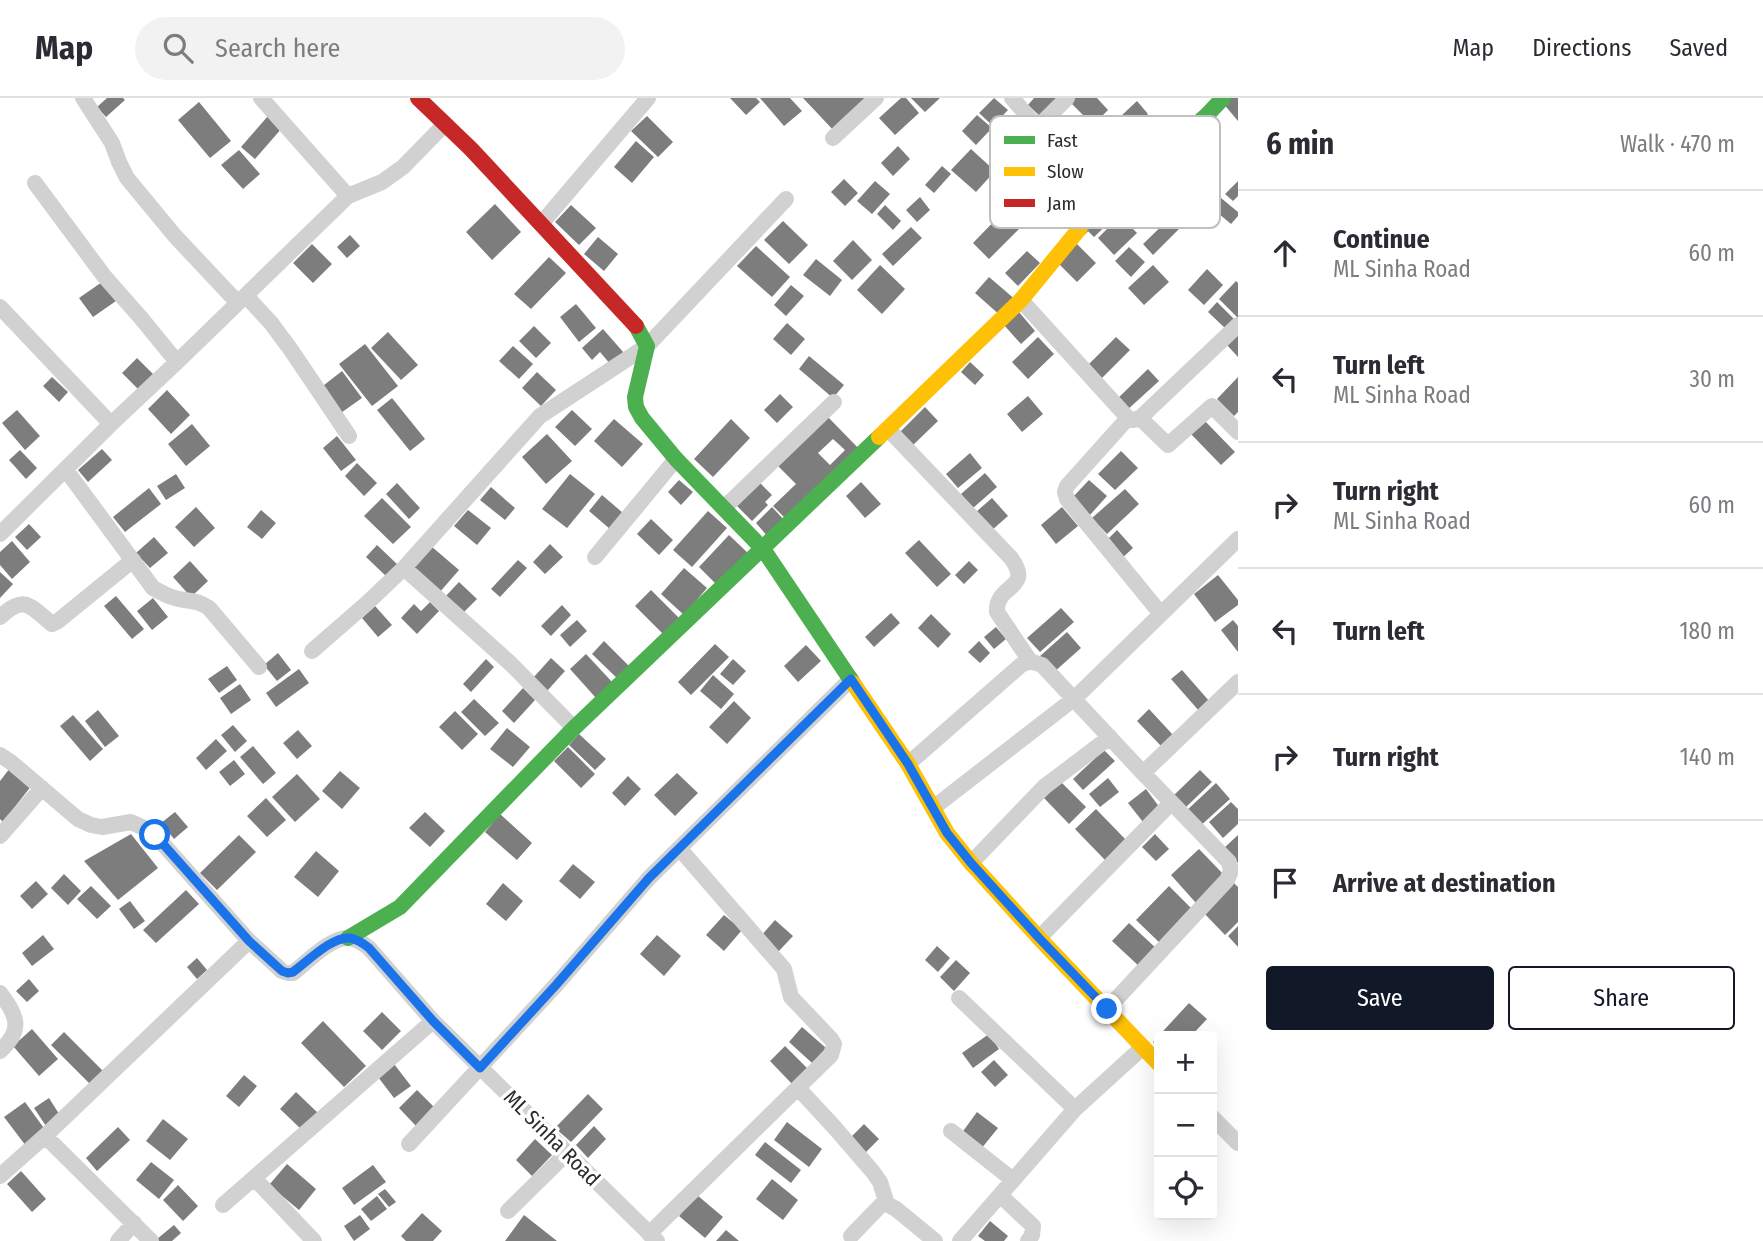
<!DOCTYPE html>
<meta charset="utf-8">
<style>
:root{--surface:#fff;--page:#f2f2f3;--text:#2b2b33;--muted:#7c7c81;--line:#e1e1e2;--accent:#111827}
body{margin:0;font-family:"Fira Sans Condensed",sans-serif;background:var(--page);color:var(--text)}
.controls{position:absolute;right:21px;bottom:21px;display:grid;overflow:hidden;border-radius:7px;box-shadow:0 7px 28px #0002}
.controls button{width:63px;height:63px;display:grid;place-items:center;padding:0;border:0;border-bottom:2px solid var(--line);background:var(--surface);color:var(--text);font:35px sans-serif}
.stop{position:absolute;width:21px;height:21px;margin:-16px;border:5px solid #1a73e8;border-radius:50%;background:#fff}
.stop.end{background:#1a73e8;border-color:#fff;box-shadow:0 2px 7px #0008}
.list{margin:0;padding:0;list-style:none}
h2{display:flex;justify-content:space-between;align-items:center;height:91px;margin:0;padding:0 28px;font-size:30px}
h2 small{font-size:23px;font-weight:400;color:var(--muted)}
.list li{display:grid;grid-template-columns:46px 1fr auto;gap:21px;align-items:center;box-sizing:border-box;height:126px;padding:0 28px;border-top:2px solid var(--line)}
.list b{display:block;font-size:26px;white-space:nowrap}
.list p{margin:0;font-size:23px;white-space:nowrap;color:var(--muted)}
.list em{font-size:23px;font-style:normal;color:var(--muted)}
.actions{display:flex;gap:14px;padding:21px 28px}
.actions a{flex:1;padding:16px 0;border:2px solid var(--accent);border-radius:7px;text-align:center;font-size:24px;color:var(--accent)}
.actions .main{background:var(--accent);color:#fff}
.icon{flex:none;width:38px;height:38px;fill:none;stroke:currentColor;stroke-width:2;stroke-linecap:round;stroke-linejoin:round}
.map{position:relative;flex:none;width:1238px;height:1143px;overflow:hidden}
header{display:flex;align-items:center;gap:42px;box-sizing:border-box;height:98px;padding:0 35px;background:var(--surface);border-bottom:2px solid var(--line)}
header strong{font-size:33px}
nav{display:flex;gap:38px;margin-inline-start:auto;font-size:24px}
.search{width:490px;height:63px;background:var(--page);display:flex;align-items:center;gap:18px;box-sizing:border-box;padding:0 24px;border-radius:38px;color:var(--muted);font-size:26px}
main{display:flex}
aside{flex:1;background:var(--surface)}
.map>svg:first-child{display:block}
.building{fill:#7d7d7d;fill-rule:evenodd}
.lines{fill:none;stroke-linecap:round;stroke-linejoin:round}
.street{stroke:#d1d1d1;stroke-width:16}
.fast{stroke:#4caf50;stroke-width:16}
.slow{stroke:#ffc107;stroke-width:16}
.jam{stroke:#c62828;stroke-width:16}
.route{stroke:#1a73e8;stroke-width:9}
.labels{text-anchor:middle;stroke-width:7;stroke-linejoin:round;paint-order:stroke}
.street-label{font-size:21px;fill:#2c2c2c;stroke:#fff}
.key{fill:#fff;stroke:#c0c0c0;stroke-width:2}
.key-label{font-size:19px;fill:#2c2c2c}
</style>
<header>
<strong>Map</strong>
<div class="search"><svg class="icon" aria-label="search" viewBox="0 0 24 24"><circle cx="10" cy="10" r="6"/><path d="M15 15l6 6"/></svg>Search here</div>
<nav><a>Map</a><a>Directions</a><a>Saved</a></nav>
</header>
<main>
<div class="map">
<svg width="1238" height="1143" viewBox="0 0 1238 1143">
<rect width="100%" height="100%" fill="#fff"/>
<path class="building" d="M107 0H123L125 2 106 19 97 9Z
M730 0H756L760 4 746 17Z
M760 0H790L802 13 784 28Z
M803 0H864L868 4 836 35Z
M901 0H906L919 15 895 37 879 20Z
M911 0H940L925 14Z
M994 0 1008 12 993 28 979 15Z
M1034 0H1056L1059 3 1043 21 1028 7Z
M1075 0H1097L1108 12 1093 27 1071 5Z
M1227 0H1238V23L1222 4Z
M1137 3 1148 16 1116 45 1105 33Z
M199 4 231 43 210 60 178 22Z
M977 17 992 30 976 47 962 33Z
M268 18 282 30 255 61 241 49Z
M647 18 673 44 658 59 631 33Z
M636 43 654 59 632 85 614 69Z
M898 48 910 61 893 78 881 65Z
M971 51 995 73 976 94 951 72Z
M239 52 260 76 243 91 221 67Z
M942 68 951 76 934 95 925 87Z
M844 81 858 95 845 108 831 94Z
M875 83 890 96 872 116 857 103Z
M1238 83V98L1233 103 1225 96Z
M920 99 930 112 917 124 906 112Z
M1221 100 1238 114V118L1231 126 1212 110Z
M495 106 521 134 492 162 466 134Z
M1108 106 1118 116 1094 139 1084 129Z
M571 107 596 130 579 147 555 124Z
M885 107 901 123 893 132 877 116Z
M1002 115 1019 131 989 161 973 145Z
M1120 118 1137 135 1114 157 1098 140Z
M1172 118 1182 128 1153 157 1143 146Z
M783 123 808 147 789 166 764 142Z
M911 129 922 140 893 168 882 156Z
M350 137 360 148 347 160 337 149Z
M598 139 618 156 604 173 584 156Z
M853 142 872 162 852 182 833 163Z
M312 146 332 166 313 185 293 165Z
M1077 146 1096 165 1077 184 1058 165Z
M756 148 790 179 772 199 737 168Z
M1129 149 1145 164 1131 179 1115 163Z
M1027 153 1040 165 1018 188 1005 175Z
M549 159 566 175 531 211 514 196Z
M816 161 842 182 830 198 803 177Z
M880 167 905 191 882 216 857 192Z
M1153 167 1169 184 1144 207 1128 190Z
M1207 171 1223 187 1204 207 1188 192Z
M989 179 1017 203 1002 219 975 195Z
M1236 183 1238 185V220L1219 201Z
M102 184 116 203 93 219 79 200Z
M791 187 804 198 786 218 774 207Z
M1217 204 1235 222 1226 231 1208 214Z
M576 206 596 230 579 244 560 219Z
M1019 214 1035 233 1021 246 1004 227Z
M787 225 805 241 791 257 773 241Z
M534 228 551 245 536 260 519 243Z
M603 231 624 255 611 267 600 254 592 262 582 250Z
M388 234 418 267 401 282 371 250Z
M1238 236V259L1227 247Z
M1038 239 1054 256 1028 281 1012 264Z
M1116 239 1130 252 1099 283 1085 270Z
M365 246 398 288 372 308 339 266Z
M513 248 533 266 519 281 499 263Z
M809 258 844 287 833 300 799 271Z
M137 260 155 278 140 293 122 275Z
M970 264 984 277 975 287 961 274Z
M1148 271 1159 283 1126 313 1116 302Z
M342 273 362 300 338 317 319 291Z
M537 274 556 292 541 308 522 290Z
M52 279 68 294 59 304 43 288Z
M1238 279V314L1234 318 1217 301Z
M167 292 190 317 171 336 148 311Z
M780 296 793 309 777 325 764 312Z
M1028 298 1043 316 1022 334 1007 316Z
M392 300 425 341 410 353 377 312Z
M925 309 938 323 912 348 899 335Z
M17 312 40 338 25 352 2 325Z
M572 312 592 331 575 348 555 329Z
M828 319 863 355 790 425 773 408 796 386 778 368ZM833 341 845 352 830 367 818 355Z
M614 321 643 346 622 369 594 343Z
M731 321 750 340 713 379 694 361Z
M1205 323 1235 354 1221 367 1191 336Z
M192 326 210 348 186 368 168 346Z
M547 336 572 363 546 386 522 359Z
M337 338 356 362 341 373 323 350Z
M102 351 112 362 88 384 78 372Z
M20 352 37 370 26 381 9 362Z
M1121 353 1138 370 1115 392 1098 376Z
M970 355 982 370 958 390 946 376Z
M357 365 377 385 364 398 345 378Z
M985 375 997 389 973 410 961 396Z
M176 376 185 390 166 402 157 388Z
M570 376 595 396 567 430 542 411Z
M679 382 693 394 681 407 668 394Z
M1089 382 1107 398 1090 417 1072 400Z
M861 384 881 406 865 420 846 398Z
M397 385 420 410 409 421 386 396Z
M760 385 772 397 765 404 768 407 752 423 737 408Z
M491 389 515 410 505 422 480 402Z
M149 390 161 406 125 434 113 419Z
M1125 391 1139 406 1107 436 1092 420Z
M602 397 623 415 610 431 589 413Z
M382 400 411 429 393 446 364 418Z
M992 400 1008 418 992 432 976 414Z
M196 409 215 430 194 449 175 429Z
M772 409 786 424 769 440 756 425Z
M1062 409 1078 428 1056 446 1041 427Z
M261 412 276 425 262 441 247 429Z
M468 412 491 430 477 447 454 428Z
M708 413 727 430 692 469 673 452Z
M651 421 673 442 659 457 637 436Z
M29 426 41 439 27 452 15 439Z
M1117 432 1133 450 1120 462 1104 445Z
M729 437 750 457 719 489 699 469Z
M154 439 168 455 150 470 136 455Z
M919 442 951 476 937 489 905 455Z
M12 443 30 464 12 481 0 467V454Z
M550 446 563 459 545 476 533 464Z
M377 447 398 467 387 479 366 459Z
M431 448 459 472 439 495 411 470Z
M518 462 527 470 500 499 491 491Z
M190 463 208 483 191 499 173 479Z
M969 463 978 472 964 486 955 477Z
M684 470 707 490 684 517 661 496Z
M0 474 13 486 0 500Z
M1218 477 1238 502V507L1215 524 1194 496Z
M459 484 477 501 461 517 444 500Z
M651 492 680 521 664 537 635 508Z
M116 498 144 531 132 541 104 508Z
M153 500 168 519 152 532 137 513Z
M430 504 439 513 417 536 401 520 414 506 421 513Z
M562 507 571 517 551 538 541 528Z
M375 508 392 527 378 539 362 520Z
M1061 510 1074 524 1040 554 1027 540Z
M891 515 900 525 874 549 865 539Z
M931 516 951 536 938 550 918 530Z
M577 522 587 533 570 549 560 537Z
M1233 522 1238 528V554L1221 532Z
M996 529 1006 541 994 551 984 539Z
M1067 534 1081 550 1053 575 1039 559Z
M604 543 632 571 620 583 592 556Z
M979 543 990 555 980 565 968 554Z
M715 546 729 559 691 597 678 584Z
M806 547 821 563 798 584 784 568Z
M278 555 291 572 277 583 264 567Z
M586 556 613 585 596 600 570 571Z
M551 560 565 573 547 593 533 580Z
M486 561 494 569 471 594 463 586Z
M733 561 746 573 733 587 720 576Z
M227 568 237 582 219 595 208 581Z
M299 571 309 585 276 609 266 595Z
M1182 572 1210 604 1200 614 1171 581Z
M713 577 734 596 721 611 700 593Z
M240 586 251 602 231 616 220 600Z
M523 590 535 602 514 625 502 613Z
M474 601 499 625 485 638 461 614Z
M734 603 751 620 727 646 709 629Z
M1149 611 1173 637 1161 648 1137 623Z
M98 612 119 638 105 649 85 623Z
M455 613 478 636 462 652 439 629Z
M73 617 103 651 90 663 60 628Z
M233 627 247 643 235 654 221 637Z
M507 630 530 649 513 669 490 651Z
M298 632 312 648 297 661 283 645Z
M579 636 606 661 595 672 569 647Z
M216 641 227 653 206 672 196 660Z
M253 648 276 675 263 686 240 659Z
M568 649 595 676 581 690 554 663Z
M1104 652 1115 663 1083 692 1073 681Z
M234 662 245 676 230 688 219 674Z
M10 670 32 687 3 724 0 721V683Z
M1200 672 1212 684 1185 710 1173 698Z
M340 673 360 690 342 711 322 693Z
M677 675 698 695 675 718 654 697Z
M297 676 320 701 295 724 272 699Z
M628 678 641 691 625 708 612 695Z
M1108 680 1119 694 1100 709 1089 696Z
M1061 684 1086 709 1069 726 1044 700Z
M1216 685 1230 701 1198 730 1184 715Z
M1146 691 1160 710 1143 724 1128 705Z
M266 700 286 722 267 739 247 718Z
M1231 704 1238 711V726L1223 740 1209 724Z
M1096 711 1126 742 1105 762 1075 731Z
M175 714 188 729 174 741 161 725Z
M425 714 445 733 430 749 409 730Z
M500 716 532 745 517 762 485 734Z
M131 736 158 770 118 802 84 763Z
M1155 736 1169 751 1156 763 1142 749Z
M239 737 256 754 217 792 200 775Z
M1238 737V765L1224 750Z
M1199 751 1225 778 1196 805 1171 777Z
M316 753 339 773 318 799 294 779Z
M573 766 595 784 580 801 559 783Z
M64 776 81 793 68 807 51 790Z
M1231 782 1238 789V824L1225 837 1201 812Z
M36 783 48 796 32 811 20 798Z
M503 785 523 803 506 823 486 806Z
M91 788 111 808 97 821 77 801Z
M1169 788 1195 814 1162 847 1136 822Z
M186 792 199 806 156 845 143 832Z
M130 803 145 823 134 831 119 811Z
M724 817 742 832 724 853 706 837Z
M775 822 793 838 778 854 761 838Z
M1129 825 1158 852 1141 870 1112 843Z
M1238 828V849L1228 838Z
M43 837 54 851 32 868 22 855Z
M657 837 681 858 664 878 640 856Z
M937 848 950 860 938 874 925 862Z
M197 860 207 872 197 881 187 869Z
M956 862 970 875 954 893 940 879Z
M29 881 39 893 27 904 16 893Z
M1189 905 1207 921 1191 938H1159V950L1153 944Z
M382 914 401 933 382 952 363 933Z
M323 923 366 968 344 989 301 945Z
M802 929 826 950 812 965 789 944Z
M32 931 58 961 39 978 13 948Z
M64 934 106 976 93 989 51 947Z
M989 936 999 951 973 970 962 955Z
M785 948 809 972 793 987 770 963Z
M994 962 1008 977 995 989 981 974Z
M394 966 411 988 394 1000 378 979Z
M244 977 257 988 239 1009 226 998Z
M417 992 435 1010 416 1028 399 1010Z
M296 994 318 1015 302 1032 280 1011Z
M588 996 603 1011 571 1044 555 1030Z
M49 1000 61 1019 46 1028 34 1010Z
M25 1004 46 1033 26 1048 4 1019Z
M977 1014 998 1030 981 1051 961 1036Z
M163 1021 188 1041 170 1062 146 1043Z
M787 1024 822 1051 809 1069 774 1042Z
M864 1026 879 1041 864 1056 849 1041Z
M594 1028 606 1041 588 1060 576 1047Z
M118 1029 130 1042 97 1073 86 1060Z
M535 1041 552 1057 532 1078 516 1062Z
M765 1044 801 1072 791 1085 755 1057Z
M151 1064 174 1082 159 1101 136 1082Z
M287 1066 316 1091 299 1112 269 1087Z
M373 1067 386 1084 354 1107 342 1090Z
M21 1073 46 1101 32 1114 7 1086Z
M772 1081 798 1102 783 1122 756 1101Z
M178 1087 198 1108 183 1123 163 1102Z
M385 1091 396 1104 389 1109 378 1096Z
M697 1097 723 1119 705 1140 679 1118Z
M377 1098 387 1111 371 1123 361 1111Z
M422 1115 442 1133 433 1143H406L401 1138Z
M360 1117 370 1131 354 1143 344 1128Z
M524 1117 557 1143H505Z
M990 1123 1008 1138 1004 1143H985L978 1138Z
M174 1127 181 1135 172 1143H159L157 1141Z
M726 1132 739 1143H716Z"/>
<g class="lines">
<path class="street" d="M83 0 112 45 119 64 127 80 175 138 238 205
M261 0 348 98
M1012 0 1032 23 1038 27 1044 23 1067 0
M1038 27 1024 47V63L1081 129
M833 40 876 0
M35 85 104 178 141 220 177 264
M541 126 648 0
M246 198 271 225 291 252 349 338
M1021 202 1128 320 1133 322 1140 320 1238 227
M0 209 111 326
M1128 320 1067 388 1065 394 1067 401 1161 516
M1140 320 1168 347 1212 308 1238 334
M888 331 1011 460C1034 492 995 486 997 514L1030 563
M66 372 153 490C160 494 167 498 175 500 189 504 196 501 209 510L259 569
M724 410 834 304
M0 436 111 326 177 264 348 98 382 84 403 69 445 26
M595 459 676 361
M404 470 511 566 574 630
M0 519C25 496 30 508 52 526L58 523 133 462
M312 553 366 506 404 470 540 318 647 248 786 101
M0 657 12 665 78 721 91 727 102 729 131 724 144 730 155 737 249 843 282 873 288 875H293C307 864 332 838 349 840 357 841 364 846 369 850L433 923 657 1143
M908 666 1021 567 1030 563 1042 567 1143 675 1238 584
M933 710 1075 600 1238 441
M0 738 42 690
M971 765 1044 689 1110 639
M1039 840 1171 705
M0 895C18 918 23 932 0 953
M959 900 1075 1011
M1107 911 1227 782 1231 773 1229 764 1143 675
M798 990 835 1030 873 1074 880 1084 887 1106
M1212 1019 1238 1045
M951 1033 1013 1082
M45 1038 151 1143
M409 1046 556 887 649 780 851 581
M0 1078 45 1038 249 843
M254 1080 314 1143
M1000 1097 1033 1128 1032 1137 1028 1143
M223 1107 433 923
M508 1113 567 1055
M649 1136 831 957 834 946 831 941 791 899 784 871 679 750
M851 1138 881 1107 887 1106 896 1111 935 1143
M118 1143 134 1125
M960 1143 1075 1011 1143 949"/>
<path class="fast" d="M1080 130 1207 17 1223 0
M636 228 647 248 635 299 636 309 642 320 676 361 763 451 853 585
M348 840 400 809 574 630 879 339"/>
<path class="slow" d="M879 339 1021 202 1080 130
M853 585 908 666 947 735 971 765 1039 840 1159 966"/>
<path class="jam" d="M418 0 471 51 636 228"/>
</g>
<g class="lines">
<path class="route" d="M155 737 249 843 282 873 288 875 293 874C307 864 332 838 350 840 357 841 364 846 369 850L433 923 480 970 556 887 649 780 851 581 908 666 947 735 971 765 1039 840 1107 911"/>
</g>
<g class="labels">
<g class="street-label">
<text transform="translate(552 1040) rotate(45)" y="7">ML Sinha Road</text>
</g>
</g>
<rect x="990" y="18" width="230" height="112" rx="10" class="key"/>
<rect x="1004" y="38" width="31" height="8" fill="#4caf50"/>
<rect x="1004" y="69" width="31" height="9" fill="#ffc107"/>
<rect x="1004" y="101" width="31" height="8" fill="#c62828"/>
<g class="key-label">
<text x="1047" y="49">Fast</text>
<text x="1047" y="80">Slow</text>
<text x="1047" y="112">Jam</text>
</g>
</svg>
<div class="controls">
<button>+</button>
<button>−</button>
<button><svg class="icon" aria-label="locate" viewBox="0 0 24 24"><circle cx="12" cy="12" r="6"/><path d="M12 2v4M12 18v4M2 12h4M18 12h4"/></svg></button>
</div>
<div class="stop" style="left:155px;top:737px"></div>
<div class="stop end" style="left:1107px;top:911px"></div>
</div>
<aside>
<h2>6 min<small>Walk · 470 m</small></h2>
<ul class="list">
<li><svg class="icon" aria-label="ahead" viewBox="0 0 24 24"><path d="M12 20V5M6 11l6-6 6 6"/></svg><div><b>Continue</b><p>ML Sinha Road</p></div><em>60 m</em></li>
<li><svg class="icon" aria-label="left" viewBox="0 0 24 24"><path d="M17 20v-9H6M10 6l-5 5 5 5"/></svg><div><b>Turn left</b><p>ML Sinha Road</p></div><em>30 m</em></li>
<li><svg class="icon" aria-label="right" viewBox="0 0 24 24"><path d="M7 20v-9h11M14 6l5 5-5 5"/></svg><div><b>Turn right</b><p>ML Sinha Road</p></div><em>60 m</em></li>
<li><svg class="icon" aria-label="left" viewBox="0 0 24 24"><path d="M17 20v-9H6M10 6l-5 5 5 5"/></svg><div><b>Turn left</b></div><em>180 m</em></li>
<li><svg class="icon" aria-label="right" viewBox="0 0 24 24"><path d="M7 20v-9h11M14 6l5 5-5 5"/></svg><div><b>Turn right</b></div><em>140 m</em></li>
<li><svg class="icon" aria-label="arrive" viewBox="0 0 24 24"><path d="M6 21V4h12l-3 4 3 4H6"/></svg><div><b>Arrive at destination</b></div></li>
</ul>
<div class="actions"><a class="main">Save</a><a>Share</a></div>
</aside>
</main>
